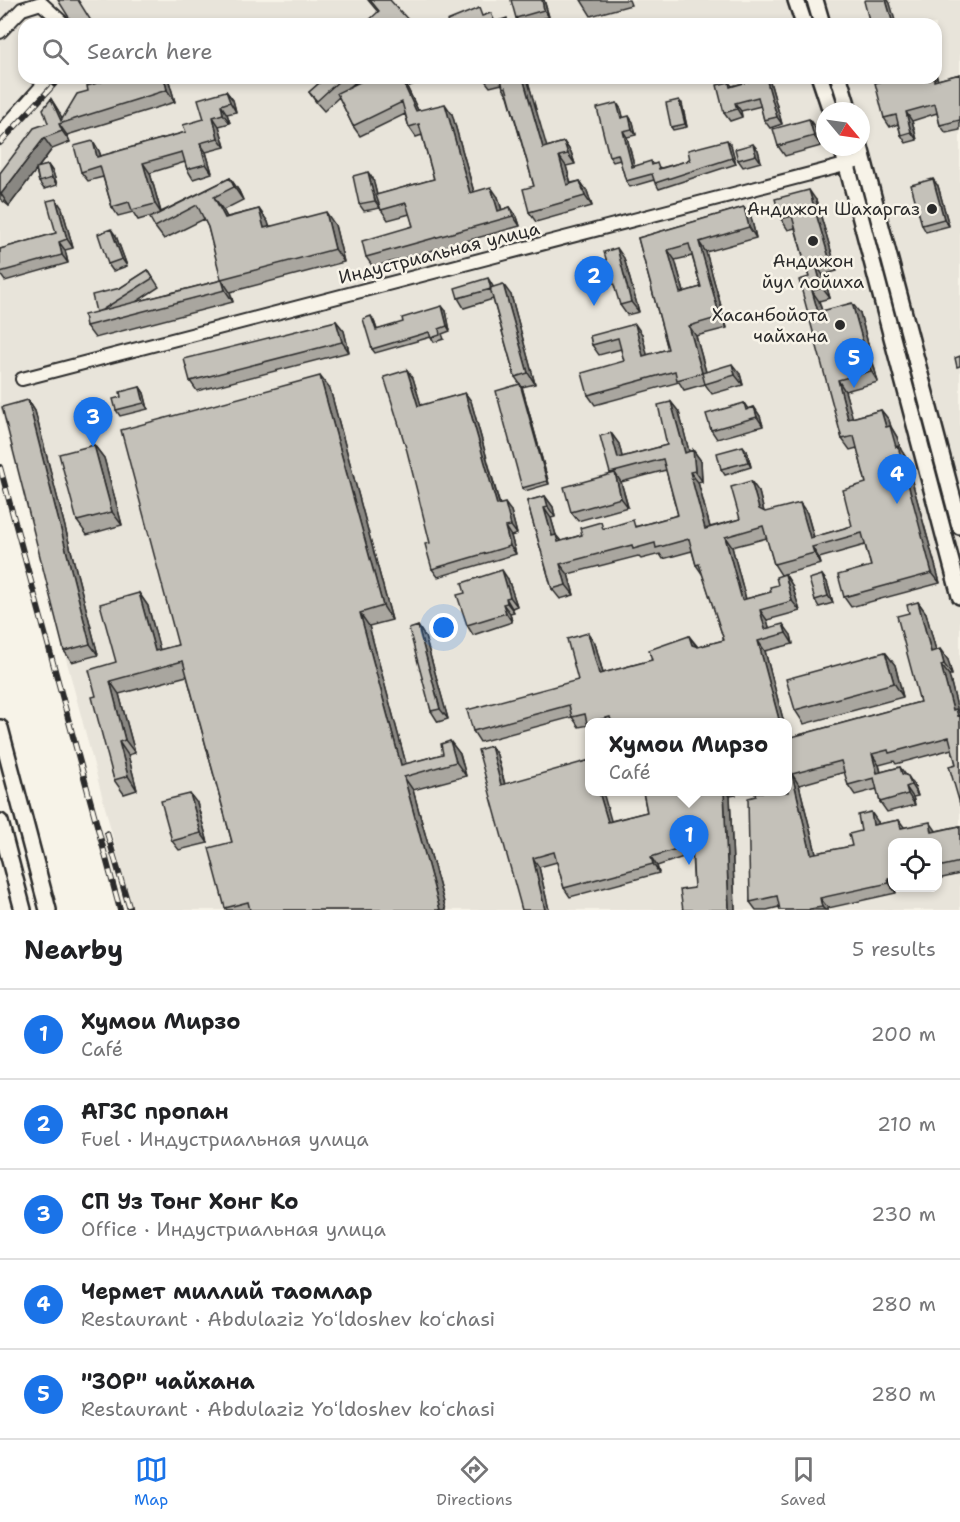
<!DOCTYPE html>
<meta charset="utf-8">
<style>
:root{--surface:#fff;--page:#f6f6f6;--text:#202124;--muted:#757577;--line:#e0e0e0;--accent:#1a73e8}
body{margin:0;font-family:"Shantell Sans",sans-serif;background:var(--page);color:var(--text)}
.controls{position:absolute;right:18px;bottom:18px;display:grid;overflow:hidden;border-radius:12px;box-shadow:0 3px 9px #0003}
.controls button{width:54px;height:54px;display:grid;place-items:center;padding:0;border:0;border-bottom:2px solid var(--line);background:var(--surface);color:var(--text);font:30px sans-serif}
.compass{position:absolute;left:816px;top:102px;width:54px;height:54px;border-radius:50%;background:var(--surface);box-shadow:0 3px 9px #0003;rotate:119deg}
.you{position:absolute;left:444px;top:628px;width:21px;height:21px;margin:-15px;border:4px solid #fff;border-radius:50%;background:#1a73e8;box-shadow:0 0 0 9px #1a73e833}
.badge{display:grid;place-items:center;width:39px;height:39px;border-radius:50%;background:var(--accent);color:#fff;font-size:20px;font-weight:700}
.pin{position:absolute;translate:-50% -50px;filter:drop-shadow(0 2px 3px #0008)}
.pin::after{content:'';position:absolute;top:32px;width:21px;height:18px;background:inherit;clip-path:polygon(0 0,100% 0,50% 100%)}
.popup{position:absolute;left:585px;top:718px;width:207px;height:78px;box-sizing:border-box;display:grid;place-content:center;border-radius:12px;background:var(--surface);filter:drop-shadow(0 2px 4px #0005);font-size:20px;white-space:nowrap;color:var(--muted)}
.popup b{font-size:22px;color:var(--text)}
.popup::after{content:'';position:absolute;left:50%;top:100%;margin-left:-12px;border:12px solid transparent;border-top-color:var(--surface)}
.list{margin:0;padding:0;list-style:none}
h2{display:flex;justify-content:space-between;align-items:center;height:78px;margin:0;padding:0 24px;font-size:26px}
h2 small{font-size:20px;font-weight:400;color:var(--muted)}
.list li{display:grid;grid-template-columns:39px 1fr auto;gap:18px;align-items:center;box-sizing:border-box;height:90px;padding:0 24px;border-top:2px solid var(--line)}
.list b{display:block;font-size:22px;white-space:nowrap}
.list p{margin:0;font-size:20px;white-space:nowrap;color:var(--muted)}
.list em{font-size:20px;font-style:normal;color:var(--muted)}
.icon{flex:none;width:33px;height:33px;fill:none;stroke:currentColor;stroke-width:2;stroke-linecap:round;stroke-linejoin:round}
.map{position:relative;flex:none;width:960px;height:910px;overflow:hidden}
.search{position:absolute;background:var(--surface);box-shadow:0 3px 9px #0003;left:18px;right:18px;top:18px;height:66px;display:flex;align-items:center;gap:15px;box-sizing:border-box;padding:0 21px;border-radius:18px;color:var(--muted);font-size:22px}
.sheet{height:528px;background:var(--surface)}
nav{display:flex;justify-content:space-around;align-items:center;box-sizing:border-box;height:84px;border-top:2px solid var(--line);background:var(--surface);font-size:16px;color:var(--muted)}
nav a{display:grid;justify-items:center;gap:3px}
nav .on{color:var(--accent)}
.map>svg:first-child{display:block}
.built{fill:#e8e4da;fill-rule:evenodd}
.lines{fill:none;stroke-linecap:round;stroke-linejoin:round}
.minor-casing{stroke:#2b2b2b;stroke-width:16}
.major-casing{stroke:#2b2b2b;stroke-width:20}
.minor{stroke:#f7f3e8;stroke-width:12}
.major{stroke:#f7f3e8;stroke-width:15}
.rail-casing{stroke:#2b2b2b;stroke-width:6}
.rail{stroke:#f7f3e8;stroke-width:4;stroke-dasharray:11;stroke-linecap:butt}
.wall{fill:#a9a69f;stroke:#2b2b2b;stroke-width:1.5;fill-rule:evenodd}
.shaded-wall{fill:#898782;stroke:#2b2b2b;stroke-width:1.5}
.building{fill:#c4c1b9;stroke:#2b2b2b;stroke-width:1.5;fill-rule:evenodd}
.poi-dot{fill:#2b2b2b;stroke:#f7f3e8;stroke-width:2}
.labels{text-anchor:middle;stroke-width:5;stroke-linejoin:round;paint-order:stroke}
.poi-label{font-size:18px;fill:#2b2b2b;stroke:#f7f3e8;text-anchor:end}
.street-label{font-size:18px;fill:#2b2b2b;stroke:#f7f3e8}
</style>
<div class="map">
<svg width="960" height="910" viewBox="0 0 960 910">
<rect width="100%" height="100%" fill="#f7f3e8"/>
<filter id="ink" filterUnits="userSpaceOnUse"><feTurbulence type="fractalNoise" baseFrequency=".0167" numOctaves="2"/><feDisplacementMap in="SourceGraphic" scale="12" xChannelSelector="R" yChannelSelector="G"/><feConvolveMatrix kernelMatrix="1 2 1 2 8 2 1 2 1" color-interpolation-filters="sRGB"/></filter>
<g filter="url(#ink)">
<path class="built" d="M0 0H960V910H132L0 407ZM24 24H936V78H24ZM825 111H861V147H825ZM590 722H788V792H590ZM892 842H938V888H892Z"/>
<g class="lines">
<g class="minor-casing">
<path id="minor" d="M0 32 22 9 41 3 64 24
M0 133 49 78
M22 379 864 160"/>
</g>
<g class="major-casing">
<path id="major" d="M796 0 804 24
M815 0 822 24
M820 78 831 111
M839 78 849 111
M842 147 960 596
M860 147 960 526
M0 728 48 910
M0 822 23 910"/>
</g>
<use href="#minor" class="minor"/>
<use href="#major" class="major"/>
<g class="rail-casing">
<path id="rail" d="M0 143 60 78
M0 467 120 910
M107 833 130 910"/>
</g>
<use href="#rail" class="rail"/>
</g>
<path class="wall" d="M368 0H390L378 12Z
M544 0 549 17 520 24 516 18Z
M581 0H629L631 5 591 16Z
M936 74 938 80 960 74V130L946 133 940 125 937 113 912 121 917 140 906 143 901 135 898 124 890 127 884 118 936 78Z
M168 78 175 102 67 135 70 142 52 149 38 168 48 165 53 172 57 185 44 189 39 182 36 170 9 206 0 199V173L48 123 51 99 58 110 62 119Z
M325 78H360L351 86 368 78H429L407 87 418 110 452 114 474 192 498 197 502 210 510 207 517 217 520 226 373 267 366 257 413 226 410 214 388 220 380 208 364 211 359 204 373 179 377 195 434 179 422 135 416 137 409 127 405 114 360 136 353 126 339 97 324 111 316 102 309 92Z
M483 78H527L546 147 564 142 571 152 575 164 566 166 571 183 580 181 587 191 592 206 536 222 529 212 534 186 508 96 503 88 502 84 490 87Z
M753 78H769L782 124 770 128 764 120 761 106 741 111 742 117 730 121 724 113 729 82 732 86 754 80Z
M226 91 233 100 236 112 227 114 230 123 219 126 225 147 206 152 212 173 193 179 187 169 185 162 150 173 161 212 230 178 239 191 243 200 223 210 227 217 259 209 268 222 269 226 335 225 344 262 230 292 233 302 95 338 86 326 96 312 120 288 148 270 159 287 136 302 222 280 208 227 204 219 164 239 155 227 159 214 138 220 133 212 118 216 112 207 103 177 88 181 81 172 93 141 99 151 101 156 186 132 204 119Z
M682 104 687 127 673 130 671 127Z
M621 109 623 118 633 122 636 135 627 137 634 166 653 164 661 168 690 160 731 145 736 164 659 189 654 180 630 187 626 181 620 160 613 162 609 156Z
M817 130 821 146 785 156 778 146Z
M758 150 761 162 743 167 738 160Z
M938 186 949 226 926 232 922 225Z
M816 200 837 271 823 275 830 298 819 301 822 311 860 313 878 382 845 391 852 418 881 410 889 420 891 427 897 437 901 450 905 456 940 583 851 607 844 597 871 566 865 545 819 558 821 564 781 575 774 564 767 538 732 547 746 599 771 592 778 585 785 574 792 585 800 611 767 620 769 628 791 635 793 644 765 651 784 723H590V727L589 725 579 727 572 717 480 742 473 731 578 680 595 643 603 673 652 660 689 636 698 647 724 640 703 575 696 565 692 551 663 559 660 554 641 559 638 556 568 574 574 595 560 599 552 589 527 501 545 496 553 507 555 517 551 518 556 535 561 541 605 528 638 526 678 515 666 470 621 482 628 507 578 521 571 512 611 474 610 473 611 433 619 444 622 457 667 445 671 402 679 412 689 452 693 450 701 461 702 481 698 482 710 527 740 519 759 492 764 512 807 513 814 537 852 526 866 483 857 448 850 450 842 439 809 277 795 228 788 230 781 219Z
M744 207 751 217 756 238 706 252 727 328 696 336 706 372 740 374 743 385 712 394 705 384 684 390 679 382 595 405 588 395 624 361 621 349 599 355 592 345 590 336 642 334 647 355 668 349 638 238ZM692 256 701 287 684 292 675 260Z
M62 208 73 248 65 250 68 263 5 281 0 274V249L56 233Z
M116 236 127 266 113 271 108 264Z
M624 258 639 312 627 315 620 305Z
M494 287 511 295 535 384 522 387 549 484 525 491 522 488 520 384 515 377 493 299 464 308 458 298Z
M446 311 450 331 442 334 444 339 434 342 431 337 375 353 372 349 374 321 377 330Z
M336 321 344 331 349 352 197 391 190 381Z
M407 370 413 378 421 406 465 393 471 401 500 505 511 511 517 534 511 536 516 554 438 577 432 569 430 543Z
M140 387 144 393 148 409 120 416 116 410 121 397Z
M330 389 392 620 369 626 406 764 443 754 450 741 460 754 466 776 413 790 446 910H227L225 908 232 842 187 676 119 694 135 753 128 755 137 790 124 794 114 780 96 696 116 662 139 593 148 606 160 650 178 645Z
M28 400 35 411 98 655 72 662 64 651Z
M744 403 748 409 754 407 760 416 763 426 717 439 711 430Z
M94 445 104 458 122 525 87 535 77 521Z
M747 451 751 467 725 475 721 469Z
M822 575 827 582 833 603 819 607 815 600Z
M508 579 517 606 512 608 514 612 510 613 512 622 473 635 467 625Z
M918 602 926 613 936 651 948 660 952 675H949L958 711 960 714V806L956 764 952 749 896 764 894 761 879 765 881 772 900 767 915 787 918 796 913 797 915 805 887 812 880 802 877 789 855 795 848 785 845 772 799 785 816 853 852 846 861 831 878 822V824L899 820 904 827 936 831 960 826V874L938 879V843H892V888H898H895L896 893 828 908V910H780L779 907 767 910H756L750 902 756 796 788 738 920 702 909 613Z
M418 626 425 637 448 719 438 722 431 711Z
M885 652 895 665 903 697 804 724 795 710Z
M491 746 497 755 505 784 611 821 647 812 643 792H735L736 795 730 796 735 910H683L694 888 692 854 657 866 659 873 570 897 564 888 557 862 539 867 549 910H522Z
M197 803 208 843 179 850 172 841Z"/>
<path class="shaded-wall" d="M542 0H544L549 17 544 10Z
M886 0H888L890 3 896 24H893Z
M164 78H168L175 102 167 90Z
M401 78 407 87 423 121 416 111Z
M523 78H527L550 158 543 148Z
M766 78H769L782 124 777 117Z
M226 91 233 100 236 112 230 102Z
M51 99 58 110 64 122 62 123Z
M679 100 682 104 687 127 685 124Z
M617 103 621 109 625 124 621 118Z
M735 103 741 111 742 117 737 109Z
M445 104 452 114 477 203 470 193Z
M221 105 227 114 230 123 223 114Z
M906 112 912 121 917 140 911 132Z
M629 116 633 122 636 135 632 129Z
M213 117 219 126 225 147 218 138Z
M809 119 817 130 821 146 814 136Z
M59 124 67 135 70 142 62 131Z
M623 131 627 137 636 173 632 167Z
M44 138 52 149 9 206 1 194Z
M727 140 731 145 736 164 732 158Z
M93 141 99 151 104 166 97 157Z
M564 142 571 152 575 164 568 154Z
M200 143 206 152 212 173 206 164Z
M753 144 758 150 761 162 756 155Z
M559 156 566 166 574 195 567 185Z
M143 163 150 173 161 213 155 204Z
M48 165 53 172 57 185 52 178Z
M368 172 373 179 380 208 375 201Z
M230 178 239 191 243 200 234 187Z
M933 179 938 186 949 226 944 219Z
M580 181 587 191 592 206 585 196Z
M491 187 498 197 504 218 498 211Z
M809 190 816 200 837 271 830 261Z
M214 197 223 210 234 231 225 218Z
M56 199 62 208 73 248 67 239Z
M510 207 517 217 520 226 513 216Z
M744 207 751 217 756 238 749 227Z
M259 209 268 222 273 240 264 228Z
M326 212 335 225 344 262 335 249Z
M111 229 116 236 127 266 122 259Z
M59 242 65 250 68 263 62 255Z
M699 242 706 252 727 328 720 317Z
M617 248 624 258 639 312 631 302Z
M668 250 675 260 687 303 680 293Z
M816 265 823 275 830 298 822 288Z
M488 278 494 288 491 289Z
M222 280 230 292 233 302 225 290Z
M503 284 511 295 535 384 528 373Z
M812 291 819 301 825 323 818 312Z
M852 303 860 313 878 382 871 371Z
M442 306 446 311 450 331 447 326Z
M371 316 374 321 379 335 376 330Z
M336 321 344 331 349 352 342 342Z
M635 324 642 334 650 366 643 356Z
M689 326 696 336 709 383 702 373Z
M732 364 740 374 743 385 735 375Z
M407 370 413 378 424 415 418 406Z
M320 376 330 389 392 620 383 606Z
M838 380 845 391 856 429 848 419Z
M520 384 522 387 549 484 547 481Z
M140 387 144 393 148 409 144 403Z
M465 393 471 401 502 514 497 505Z
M28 400 35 411 98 655 90 644Z
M671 402 679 412 692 463 685 453Z
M754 407 760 416 763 426 757 417Z
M881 410 889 420 891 427 897 437 901 450 905 456 940 583 932 573 896 447 886 427Z
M611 433 619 444 625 469 618 458Z
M94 445 104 458 122 525 112 512Z
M743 446 747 451 751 467 748 462Z
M693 450 701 461 702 481 695 471Z
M690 472 698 482 713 539 705 529Z
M615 473 621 482 628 507 621 498Z
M751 481 759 492 766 520 759 509Z
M545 496 553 507 555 517 548 507Z
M505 503 511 511 517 534 511 526Z
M800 503 807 513 816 546 810 538Z
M544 508 551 518 559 546 552 536Z
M505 527 511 536 516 554 510 546Z
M725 537 732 547 749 611 742 600Z
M812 547 819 558 821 564 814 553Z
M560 564 568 574 574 595 566 585Z
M502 570 508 579 517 606 510 597Z
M785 574 792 585 800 611 792 601Z
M822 575 827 582 833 603 828 596Z
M139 593 148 606 164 665 155 651Z
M506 598 512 608 514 612 507 603Z
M918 602 926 613 939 662 931 652Z
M503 604 510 613 512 622 506 613Z
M760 610 767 620 772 637 765 629Z
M360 613 369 626 409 775 401 765Z
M783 624 791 635 793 644 786 633Z
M418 626 425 637 448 719 440 709Z
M588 633 595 643 606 685 599 674Z
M689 636 697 647 692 645Z
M758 641 765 651 784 723H780Z
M940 649 948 660 952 675 944 664Z
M885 652 895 665 903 697 894 683Z
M941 665 949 675 958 711 960 714V719L953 710Z
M110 681 119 694 135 753 125 740Z
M450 741 460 754 466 776 456 762Z
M119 742 128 755 137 790 128 776Z
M491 746 497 755 507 793 501 785Z
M872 754 879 765 884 784 877 773Z
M792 774 799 785 819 865 811 854Z
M908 776 915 787 918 796 911 785Z
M404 777 413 790 446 910H440Z
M906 787 913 797 915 805 908 794Z
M599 792H603L614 831 608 822Z
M724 792H727L730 796 735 910H729Z
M190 794 197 803 208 843 201 833Z
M871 812 878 822 881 836 873 825Z
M930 822 937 832H932Z
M651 857 657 866 659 873 653 864Z
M533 858 539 867 549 910H545Z
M888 878 892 884V888H895L896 893 889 883Z
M820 898 828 908V910H825L822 907Z"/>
<path class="building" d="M58 0H78L93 24H73Z
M370 0H390L412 24H365L379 11Z
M511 0H542L544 10 516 18Z
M866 0H886L893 24H870L864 1Z
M479 8 482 16 491 13 495 22 507 18 508 24H448L447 21Z
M960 74V120L940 125 935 104 906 112 911 132 901 135 896 115 884 118 875 83 886 80 885 78H934V81Z
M114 78H164L167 90 59 124 62 131 44 138 1 194 0 193V173L34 128 48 123 43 109 51 99 61 121 77 94 88 91 87 86Z
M325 78H342L317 101 309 92Z
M368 78H401L416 111 445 104 470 193 491 187 498 211 510 207 513 216 366 257 362 241 413 226 406 203 381 210 376 195 434 179 419 124 409 127 402 102 353 126 337 93Z
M501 78H523L543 148 564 142 568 154 559 156 567 185 580 181 585 196 529 212 523 189 534 186 506 87 503 88Z
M753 78H766L777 117 764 120 758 97 735 103 737 109 724 113 717 85 729 82 730 87 754 80Z
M226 91 230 102 221 105 223 114 213 117 218 138 200 143 206 164 187 169 182 152 143 163 155 204 132 210 129 202 112 207 100 166 81 172 74 146 93 141 97 157 186 132 183 125 204 119 198 99Z
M679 100 685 124 671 127 666 103Z
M617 103 621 118 629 116 632 129 623 131 632 167 651 161 652 165 657 163 659 169 690 160 688 150 727 140 732 158 655 183 652 174 626 181 618 154 609 156 597 108Z
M809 119 814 136 778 146 773 129Z
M753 144 756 155 738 160 735 149Z
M48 165 52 178 39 182 36 168Z
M368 172 375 201 359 204 353 176Z
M230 178 234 187 214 197 225 218 259 209 264 228 326 212 335 249 221 279 208 227 197 205 155 227 150 218Z
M933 179 944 219 922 225 911 185Z
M809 190 830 261 816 265 822 288 812 291 818 312 852 303 871 371 838 380 848 419 881 410 886 427 890 426 896 447 898 446 932 573 844 597 838 575 871 566 862 533 812 547 814 553 774 564 763 526 725 537 742 600 771 592 770 587 778 585 776 577 785 574 792 601 760 610 765 629 783 624 786 633 758 641 780 723H612L610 717 587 723 585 714 572 717 569 705 473 731 467 710 578 680 567 639 588 633 599 674 652 660 649 650 689 636 692 645 698 647 724 640 699 564 696 565 689 539 656 548 655 543 633 549 632 545 560 564 566 585 552 589 527 501 545 496 548 507 544 508 552 536 556 535 558 542 582 535 580 528 601 522 603 529 633 520 635 527 678 515 663 459 610 473 600 436 611 433 618 458 667 445 658 405 671 402 685 453 693 450 695 471 690 472 705 529 740 519 731 487 751 481 759 509 765 512 800 503 810 538 852 526 843 490 866 483 854 436 842 439 799 280 809 277 792 216 781 219 775 199Z
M56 199 67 239 59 242 62 255 0 272V249L56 233 47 201Z
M744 207 749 227 699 242 720 317 689 326 702 373 677 380 675 371 588 395 582 373 624 361 618 338 592 345 590 336 635 324 643 356 668 349 638 238ZM689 244 701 287 680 293 668 250Z
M111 229 122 259 108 264 98 234Z
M617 248 631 302 620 305 604 252Z
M148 270 153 278 102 310 96 312 92 295 120 288Z
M488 278 491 289 458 298 455 288Z
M222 280 225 290 86 326 84 315Z
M503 284 528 373 515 377 490 288Z
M442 306 447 326 439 329 440 335 431 338 429 332 372 349 363 319 371 316 376 330 403 322 402 318Z
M336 321 342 342 190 381 184 359Z
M960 356V366L957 367 955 358Z
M732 364 735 375 705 384 702 373Z
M407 370 418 406 465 393 497 505 505 503 511 526 505 527 510 546 432 569 425 544 430 543 407 451 384 377Z
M320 376 383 606 360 613 401 765 443 754 441 744 450 741 456 762 404 777 440 910H250L248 902 225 908 209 848 232 842 183 661 110 681 125 740 119 742 128 776 114 780 92 697 96 696 89 670 116 662 100 604 139 593 155 651 178 645 121 430Z
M520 384 547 481 522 488 496 391Z
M140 387 144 403 116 410 113 399 121 397 120 392Z
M28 400 90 644 64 651 2 407Z
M744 403 746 410 754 407 757 417 711 430 706 414Z
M94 445 112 512 77 521 59 454Z
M743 446 748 462 721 469 717 453Z
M615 473 621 498 571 512 564 487Z
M502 570 510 597 506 598 507 603 503 604 506 613 467 625 457 595 465 593 462 583Z
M822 575 828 596 815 600 809 579Z
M918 602 931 652 940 649 944 664 941 665 953 710 956 709 958 716 960 715V804L949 766 956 764 949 737 889 753 888 750 872 754 877 773 900 767 902 774 908 776 911 785 906 787 908 794 880 802 874 778 848 785 841 761 792 774 811 854 852 846 849 834 861 831 858 815 871 812 873 825 899 820 901 828 930 822 932 832 960 826V862L938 867V843H892V877L888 878 889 883 820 898 822 907 810 909 811 910H780L777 896 750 902 748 798 756 796 754 792H788V738L920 702 897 616 909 613 907 605Z
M418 626 440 709 431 711 409 629Z
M885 652 894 683 795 710 786 679Z
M491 746 501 785 590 760V792H599L608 822 647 812 643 792H724L729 910H683L680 890 694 888 692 844 651 857 653 864 564 888 554 852 533 858 545 910H522L478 750Z
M190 794 201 833 172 841 161 801Z"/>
</g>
<g class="poi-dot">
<circle cx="932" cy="209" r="6"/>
<circle cx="813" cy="241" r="6"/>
<circle cx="840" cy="325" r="6"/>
</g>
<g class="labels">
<g class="poi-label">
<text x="920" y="215">Андижон Шахаргаз</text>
<text x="813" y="267" text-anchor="middle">Андижон<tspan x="813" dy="21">йул лойиха</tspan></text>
<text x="828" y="321">Хасанбойота<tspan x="828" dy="21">чайхана</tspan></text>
</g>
<g class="street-label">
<text transform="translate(439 253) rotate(-14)" y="6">Индустриальная улица</text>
</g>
</g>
</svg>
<div class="controls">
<button><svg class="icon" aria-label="locate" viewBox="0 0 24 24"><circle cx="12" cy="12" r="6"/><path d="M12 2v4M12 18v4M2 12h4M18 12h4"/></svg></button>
</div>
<svg class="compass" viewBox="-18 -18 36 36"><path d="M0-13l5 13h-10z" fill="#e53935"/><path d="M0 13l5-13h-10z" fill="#757577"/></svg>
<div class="you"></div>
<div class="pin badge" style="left:689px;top:865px">1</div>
<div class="popup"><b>Хумои Мирзо</b>Café</div>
<div class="pin badge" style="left:594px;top:306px">2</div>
<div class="pin badge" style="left:93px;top:447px">3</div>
<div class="pin badge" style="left:897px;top:504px">4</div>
<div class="pin badge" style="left:854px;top:388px">5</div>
<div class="search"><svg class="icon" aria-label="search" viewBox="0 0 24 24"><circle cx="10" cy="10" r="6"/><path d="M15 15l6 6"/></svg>Search here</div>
</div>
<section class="sheet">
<h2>Nearby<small>5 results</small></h2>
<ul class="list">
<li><span class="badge">1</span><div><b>Хумои Мирзо</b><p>Café</p></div><em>200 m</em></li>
<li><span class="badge">2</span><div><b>АГЗС пропан</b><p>Fuel · Индустриальная улица</p></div><em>210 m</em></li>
<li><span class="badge">3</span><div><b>СП Уз Тонг Хонг Ко</b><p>Office · Индустриальная улица</p></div><em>230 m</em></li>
<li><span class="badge">4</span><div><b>Чермет миллий таомлар</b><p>Restaurant · Abdulaziz Yoʻldoshev koʻchasi</p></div><em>280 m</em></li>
<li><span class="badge">5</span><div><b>&quot;ЗОР&quot; чайхана</b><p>Restaurant · Abdulaziz Yoʻldoshev koʻchasi</p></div><em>280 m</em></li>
</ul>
</section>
<nav>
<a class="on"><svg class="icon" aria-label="map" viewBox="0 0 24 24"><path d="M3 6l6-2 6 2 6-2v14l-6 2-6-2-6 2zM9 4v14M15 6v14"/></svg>Map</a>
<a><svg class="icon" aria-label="directions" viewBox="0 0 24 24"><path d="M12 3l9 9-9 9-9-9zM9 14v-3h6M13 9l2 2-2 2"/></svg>Directions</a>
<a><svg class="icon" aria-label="saved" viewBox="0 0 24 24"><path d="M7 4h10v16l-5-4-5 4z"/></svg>Saved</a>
</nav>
